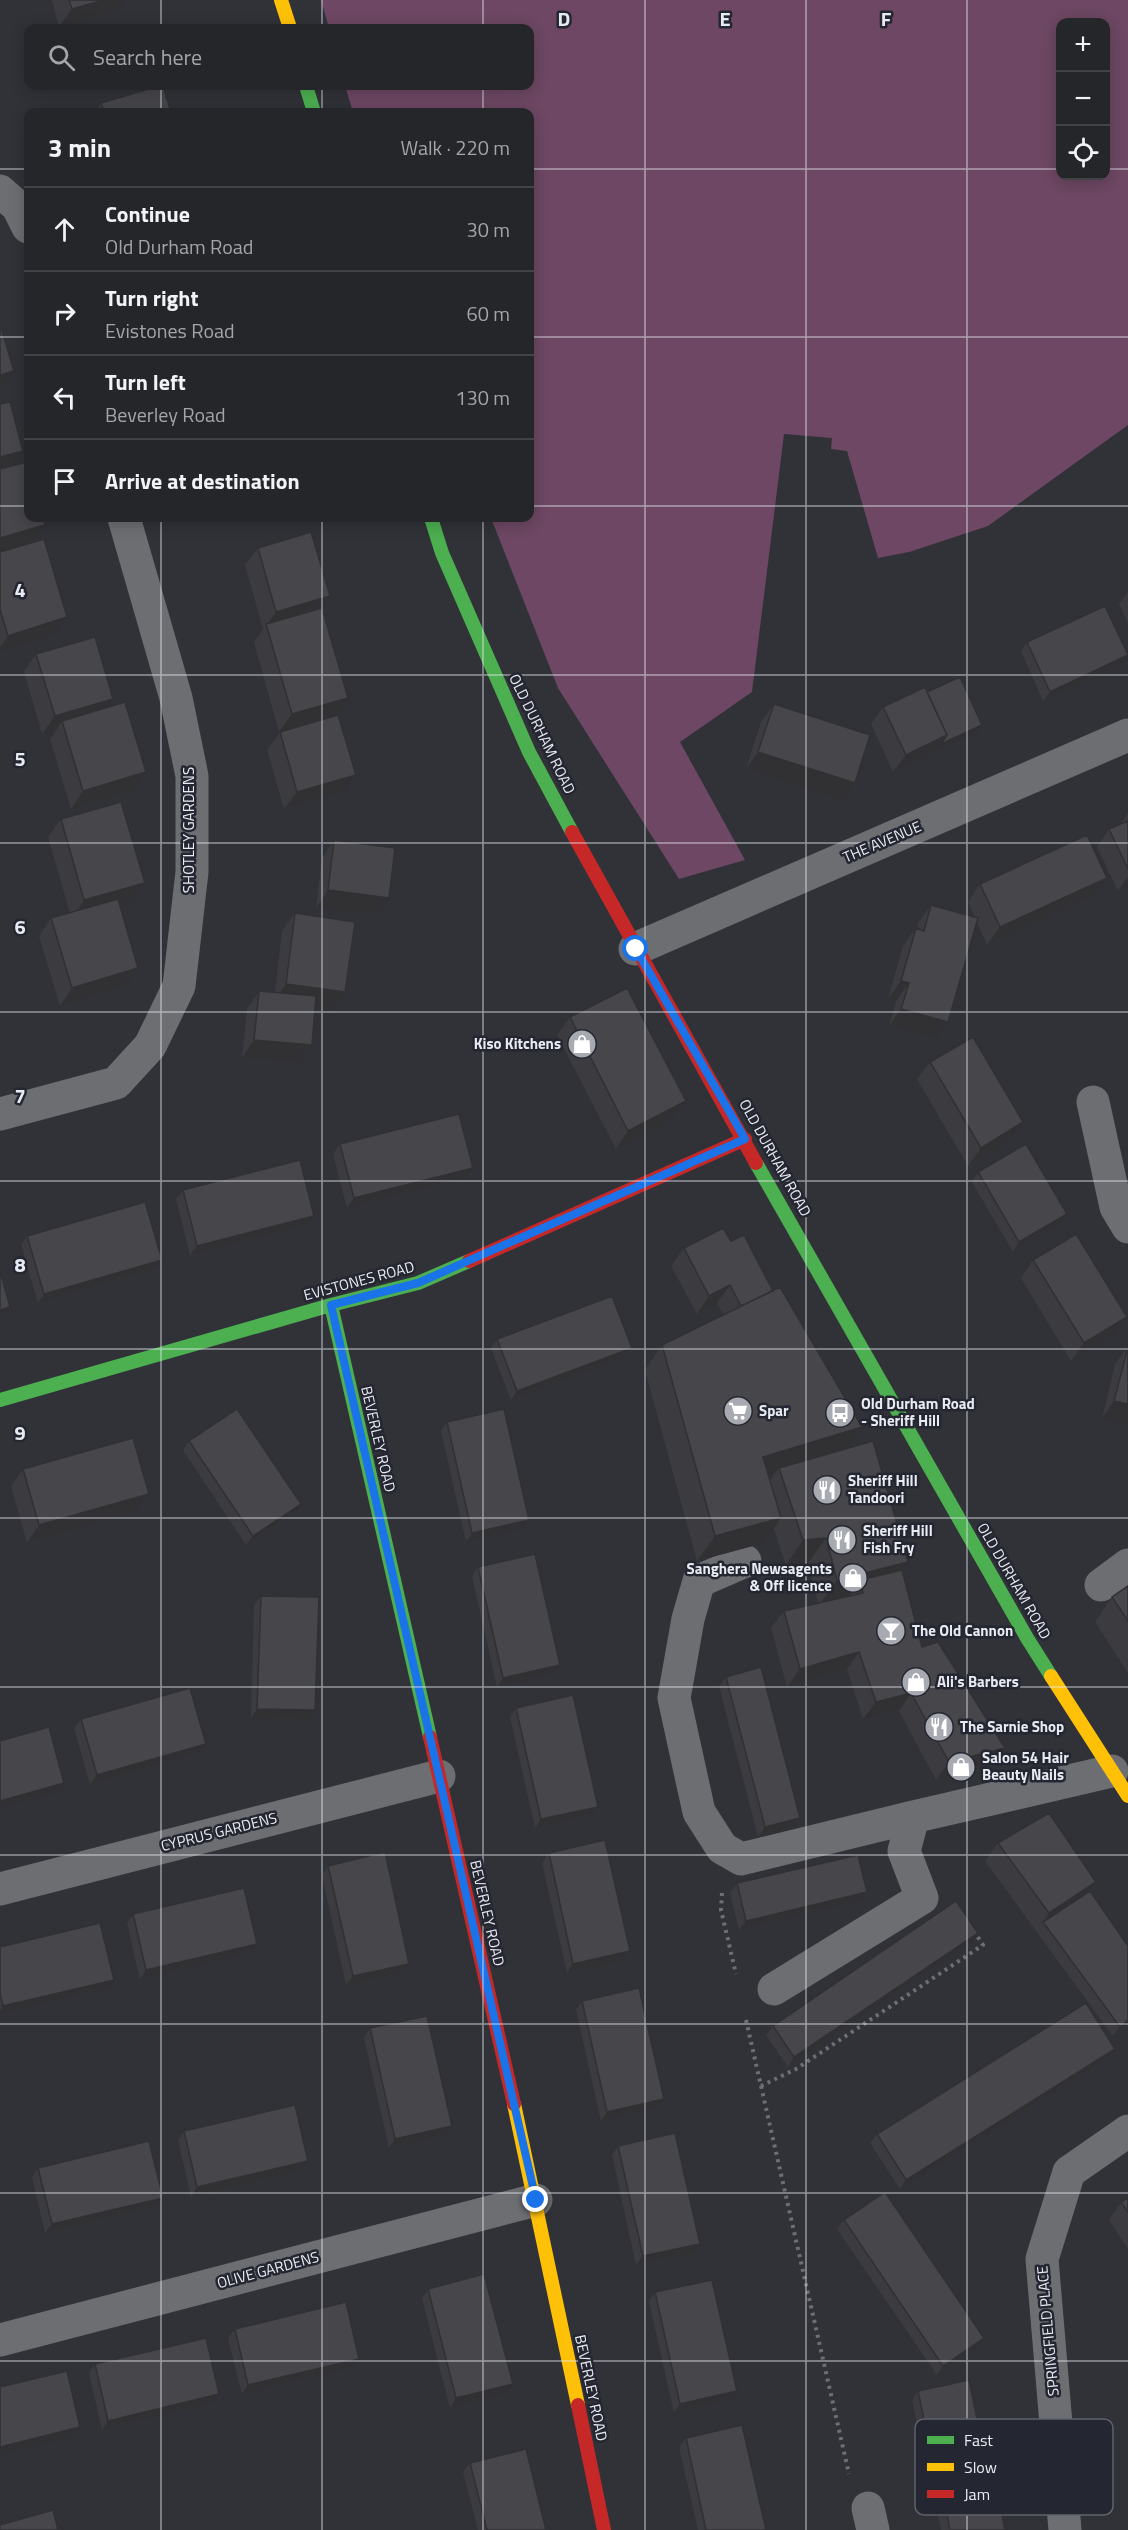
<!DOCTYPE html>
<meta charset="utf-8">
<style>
:root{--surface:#24262a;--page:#2c2e32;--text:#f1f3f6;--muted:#a3a5a8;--line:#414347}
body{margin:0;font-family:"Titillium Web",sans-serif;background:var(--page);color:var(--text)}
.controls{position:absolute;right:18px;top:18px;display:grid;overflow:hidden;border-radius:12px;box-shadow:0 3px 15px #0003}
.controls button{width:54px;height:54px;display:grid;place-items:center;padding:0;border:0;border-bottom:2px solid var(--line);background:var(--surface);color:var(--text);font:30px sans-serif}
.stop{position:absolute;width:18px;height:18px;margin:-14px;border:4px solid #1a73e8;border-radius:50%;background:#fff}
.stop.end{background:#1a73e8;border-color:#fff;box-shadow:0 2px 6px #0008}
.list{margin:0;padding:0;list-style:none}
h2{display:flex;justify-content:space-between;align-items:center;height:78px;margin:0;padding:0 24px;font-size:26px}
h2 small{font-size:20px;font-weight:400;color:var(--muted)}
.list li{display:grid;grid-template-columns:39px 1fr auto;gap:18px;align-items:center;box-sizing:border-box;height:84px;padding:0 24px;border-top:2px solid var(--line)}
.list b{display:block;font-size:22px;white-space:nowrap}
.list p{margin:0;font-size:20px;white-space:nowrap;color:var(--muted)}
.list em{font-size:20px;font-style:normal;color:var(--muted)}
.icon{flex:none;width:33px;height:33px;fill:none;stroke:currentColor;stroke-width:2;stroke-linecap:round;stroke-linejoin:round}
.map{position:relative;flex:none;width:1128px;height:2530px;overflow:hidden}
.search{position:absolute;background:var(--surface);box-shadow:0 3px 15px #0003;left:24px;top:24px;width:510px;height:66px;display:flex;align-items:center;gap:15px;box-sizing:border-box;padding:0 21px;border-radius:12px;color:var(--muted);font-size:22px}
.panel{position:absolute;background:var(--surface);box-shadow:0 3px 15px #0003;left:24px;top:108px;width:510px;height:414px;border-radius:12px}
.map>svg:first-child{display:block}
.green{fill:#6d4763;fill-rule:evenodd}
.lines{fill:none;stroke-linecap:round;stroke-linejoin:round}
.path{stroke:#6e6f74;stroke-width:4;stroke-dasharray:3 4.5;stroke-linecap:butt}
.street{stroke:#6c6e72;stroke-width:33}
.fast{stroke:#4caf50;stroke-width:14}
.slow{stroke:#ffc107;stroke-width:14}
.jam{stroke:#c62828;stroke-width:14}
.wall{fill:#3c3c40;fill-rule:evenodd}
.shaded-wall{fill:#313134}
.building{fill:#46464b;stroke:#313134;stroke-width:1.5}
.route{stroke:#1a73e8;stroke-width:8}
.grid{fill:none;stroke:#e9ebf2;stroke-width:1.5;stroke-opacity:0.55}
.labels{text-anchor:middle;stroke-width:5;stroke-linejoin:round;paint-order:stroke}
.street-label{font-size:15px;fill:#e9ebf2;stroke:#242631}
.poi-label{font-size:15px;font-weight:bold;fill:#e9ebf2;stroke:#242631;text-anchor:start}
.key{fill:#242631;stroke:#5f616b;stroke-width:1.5}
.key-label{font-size:16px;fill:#e9ebf2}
.grid-label{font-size:20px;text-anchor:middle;font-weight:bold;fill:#e9ebf2;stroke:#242631;stroke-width:5;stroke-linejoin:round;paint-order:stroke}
</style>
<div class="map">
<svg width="1128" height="2530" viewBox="0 0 1128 2530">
<rect width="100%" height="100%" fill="#303238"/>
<path class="green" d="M321 0H1128V425L988 526 909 552 878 558 847 451 831 449 832 438 784 434 752 692 680 742 745 860 679 879 558 688 491 518H530V112H353L345 86H530V28H329ZM1060 22H1106V176H1060Z"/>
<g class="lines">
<path class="path" d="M722 1893 721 1910 736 1974
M746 2020 761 2086 796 2069 983 1945 974 1931
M761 2086 849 2474"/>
<path class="street" d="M0 191 18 207 28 227
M635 949 1128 735
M1093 1102 1116 1207 1128 1227
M0 1114 116 1083 150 1046 179 986 192 872V776L176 698 124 518
M745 1561 699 1581 688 1619 674 1698 699 1812 722 1848 741 1859 913 1817
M1101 1585 1128 1565
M0 1889 439 1776
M774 1989 922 1898 904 1851 913 1817 1112 1771
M0 2340 536 2200
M868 2508 873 2530
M1065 2530 1042 2259 1069 2172 1128 2131"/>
<path class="fast" d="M306 86 314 112
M431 518 442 553 529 752 572 832
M756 1163 1027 1638 1051 1676
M331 1305 430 1737
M0 1400 331 1305 418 1283 469 1261"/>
<path class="slow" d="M281 0 290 28
M1051 1676 1128 1796
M514 2104 578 2405"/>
<path class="jam" d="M572 832 756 1163
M469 1261 745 1139
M430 1737 514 2104
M578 2405 604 2530"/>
</g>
<path class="wall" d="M52 0H127L120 10 59 27Z
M101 103 171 112H94Z
M0 404 23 451 13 465 45 525 33 542 55 635 0 652Z
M258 548 321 609 348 698 335 715 279 732 254 642 263 629 245 565Z
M1128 592V623L1119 604Z
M1027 642 1122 664 1043 701 1021 651Z
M36 654 106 708 146 772 134 790 71 809 50 739 57 729 42 734 24 672Z
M927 692 976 734 893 772 871 724 883 707Z
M774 704 855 783 843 801 746 769 761 722Z
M280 732 343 793 284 809 267 750Z
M1128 813V886L1118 891 1097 847 1109 829 1120 824Z
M61 819 145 883 132 901 119 904 126 986 60 1006 39 936 51 918 70 913 48 837Z
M334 840 377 915 316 908 322 858Z
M980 884 1094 895 987 945 977 922 936 1039 889 1026 896 1001 888 999 903 946 916 928H917L918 923 931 905 975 917 968 902Z
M295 913 345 992 333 1010 315 1007 312 1045 299 1063 242 1058 247 1009 259 991 275 992 282 931Z
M570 1017 686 1101 673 1119 616 1149 557 1035Z
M930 1062 1011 1140 968 1166 917 1079Z
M340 1144 473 1168 466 1177 347 1208 333 1154Z
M978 1172 1061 1223 1013 1252 972 1182Z
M183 1190 314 1216 308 1225 190 1255 176 1199Z
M723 1228 847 1448 902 1570 922 1647 992 1766 936 1780 899 1711 863 1719 847 1669 787 1687 771 1628 784 1611 818 1603 808 1563 786 1565 774 1529 764 1543 697 1561 645 1370 662 1345 724 1315 717 1303 697 1314 671 1266 684 1248ZM775 1473 770 1480 769 1475Z
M27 1236 155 1269 38 1303 21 1245Z
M1033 1260 1127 1317 1115 1335 1071 1361 1021 1278Z
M497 1339 632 1348 625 1358 511 1400 491 1348Z
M1128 1347V1425L1102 1419 1115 1364Z
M447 1422 522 1530 466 1542 441 1431Z
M189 1441 294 1513 246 1545 183 1450Z
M23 1469 149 1494 136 1512 27 1543 11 1486Z
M478 1567 553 1674 497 1687 472 1576Z
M1128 1586V1673L1095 1622 1112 1597Z
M261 1596 315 1710 309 1719 251 1718 254 1605Z
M726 1677 800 1818 793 1827 758 1837 719 1686Z
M516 1708 591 1816 535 1828 510 1717Z
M81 1719 206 1744 200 1753 90 1784 74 1728Z
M998 1843 1096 1882 1090 1891 1128 1946V2024L1113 2036 985 1861Z
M549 1853 630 1951 624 1961 567 1973 542 1863Z
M328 1866 409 1964 403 1973 346 1985 322 1875Z
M737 1883 861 1901 739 1930 730 1893Z
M133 1914 251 1953 140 1980 127 1923Z
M972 1942 788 2067 766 2035 773 2026Z
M0 1947 108 1989 0 2014Z
M582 2001 657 2108 601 2121 576 2010Z
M370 2028 445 2136 389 2148 364 2038Z
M1115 2049 1109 2058 900 2189 870 2143 877 2134Z
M184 2131 308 2161 302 2170 191 2197 178 2140Z
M618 2146 700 2244 693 2253 636 2265 612 2155Z
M38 2168 163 2198 156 2207 45 2233 32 2177Z
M1128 2198V2249L1109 2220 1121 2202Z
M844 2220 977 2348 937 2375 837 2229Z
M428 2289 506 2394 450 2408 422 2298Z
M655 2292 737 2391 730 2400 674 2413 649 2302Z
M235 2329 352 2368 242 2394 228 2338Z
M95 2364 213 2403 102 2430 89 2373Z
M918 2391 986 2462 1005 2530H941L931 2482H929L912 2400Z
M686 2438 766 2530H698L679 2447Z
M470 2463 546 2530H478L463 2472Z"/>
<path class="shaded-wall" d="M104 0H127L120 10 59 27 72 9Z
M14 371 1 389H0V375Z
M23 451 11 469 0 472V457Z
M248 518H261L245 522Z
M45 525 32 543 0 552V538Z
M330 596 317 614 267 625 276 612Z
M67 617 55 635 0 652V647L8 636Z
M1128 655 1122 664 1043 701 1050 692Z
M348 698 335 715 279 732 292 714Z
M113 699 101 716 62 721 57 729 42 734 55 716Z
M982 725 976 734 893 772 906 755 947 735Z
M758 752 855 783 843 801 746 769Z
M146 772 134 790 71 809 83 791Z
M356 775 343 793 284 809 297 792Z
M1128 877V886L1118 891Z
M1107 878 1094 895 987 945 1000 927Z
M145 883 132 901 72 918 84 900Z
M328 890 389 898 377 915 316 908Z
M138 968 126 986 60 1006 72 988Z
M901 981 909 983 896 1001 888 999Z
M286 984 345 992 333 1010 273 1002Z
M901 1009 948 1022 936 1039 889 1026Z
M254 1040 312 1045 299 1063 242 1058Z
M686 1101 673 1119 616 1149 628 1131Z
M1023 1122 1011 1140 968 1166 981 1148Z
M473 1168 466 1177 347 1208 354 1198Z
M1067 1214 1061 1223 1013 1252 1019 1242Z
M314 1216 308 1225 190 1255 197 1246Z
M162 1260 155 1269 38 1303 44 1294Z
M730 1285 717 1303 697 1314 709 1296Z
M10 1307 4 1316 0 1317V1310Z
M1127 1317 1115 1335 1071 1361 1084 1343Z
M632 1348 625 1358 511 1400 517 1391Z
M1114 1401 1128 1404V1425L1102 1419Z
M862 1427 844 1452 779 1468 775 1473 746 1482 763 1457Z
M149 1494 136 1512 27 1543 39 1525Z
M301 1504 294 1513 246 1545 253 1536Z
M781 1518 764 1543 697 1561 715 1536Z
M529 1520 522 1530 466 1542 472 1533Z
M826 1538 808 1563 786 1565 803 1540Z
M908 1562 890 1587 860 1580 848 1598 819 1605 837 1580Z
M859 1652 847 1669 787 1687 800 1669Z
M560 1665 553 1674 497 1687 503 1678Z
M911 1693 899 1711 863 1719 876 1702Z
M257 1709 315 1710 309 1719 251 1718Z
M206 1744 200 1753 90 1784 97 1775Z
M1005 1748 992 1766 936 1780 949 1762Z
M64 1783 58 1792 0 1808V1801Z
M598 1807 591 1816 535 1828 541 1819Z
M800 1818 793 1827 758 1837 765 1827Z
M1096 1882 1084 1900 1043 1922 1049 1913Z
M867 1892 861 1901 739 1930 746 1921Z
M978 1933 972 1942 788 2067 794 2057Z
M257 1944 251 1953 140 1980 146 1970Z
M630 1951 624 1961 567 1973 573 1964Z
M409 1964 403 1973 346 1985 353 1976Z
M114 1980 108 1989 0 2014V2011L3 2006Z
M1128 2020V2024L1113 2036 1120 2027Z
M1115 2049 1109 2058 900 2189 906 2180Z
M664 2099 657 2108 601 2121 607 2112Z
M452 2126 445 2136 389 2148 395 2139Z
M308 2161 302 2170 191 2197 197 2187Z
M163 2198 156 2207 45 2233 52 2224Z
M700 2244 693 2253 636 2265 643 2256Z
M984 2338 977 2348 937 2375 943 2366Z
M359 2359 352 2368 242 2394 248 2385Z
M513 2384 506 2394 450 2408 456 2398Z
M737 2391 730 2400 674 2413 680 2404Z
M219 2394 213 2403 102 2430 108 2421Z
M80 2427 73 2436 0 2454V2447Z
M935 2472H938L931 2482H929Z"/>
<path class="building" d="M69 0H104L72 9Z
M159 86H163L171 112H104L101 103Z
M0 325 14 371 0 375Z
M10 402 23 451 0 457V404Z
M27 462 28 468V518H43L45 525 0 538V469Z
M311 532 330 596 276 612 258 548Z
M44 539 67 617 8 636 0 609V552Z
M1105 606 1128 655 1050 692 1027 642Z
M322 608 348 698 292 714 266 624Z
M95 637 113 699 55 716 36 654Z
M960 677 982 725 941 744 947 735 927 692Z
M925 687 947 735 906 755 883 707Z
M125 702 146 772 83 791 62 721Z
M774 704 870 735 855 783 758 752Z
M338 715 356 775 297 792 280 732Z
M121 802 145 883 84 900 61 819Z
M1128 821V869L1109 829Z
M1087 835 1107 878 1000 927 980 884Z
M334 840 395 848 389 898 328 890Z
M118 899 138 968 72 988 51 918Z
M931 905 978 918 948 1022 901 1009 909 983 901 981 916 928 924 931Z
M295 913 355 922 345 992 286 984Z
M627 988 686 1101 628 1131 570 1017Z
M259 991 316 996 312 1045 254 1040Z
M973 1037 1023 1122 981 1148 930 1062Z
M459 1114 473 1168 354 1198 340 1144Z
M1026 1144 1067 1214 1019 1242 978 1172Z
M300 1160 314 1216 197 1246 183 1190Z
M145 1202 162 1260 44 1294 27 1236Z
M723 1228 731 1241 744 1235 773 1291 741 1306 730 1285 709 1296 684 1248Z
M1076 1234 1127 1317 1084 1343 1033 1260Z
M0 1271 10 1307 0 1310Z
M780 1287 862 1427 763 1457 781 1518 715 1536 662 1345Z
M612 1296 632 1348 517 1391 497 1339Z
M1128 1347V1404L1114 1401Z
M237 1409 301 1504 253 1536 189 1441Z
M504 1409 529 1520 472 1533 447 1422Z
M133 1438 149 1494 39 1525 23 1469Z
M873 1441 908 1562 837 1580 826 1538 803 1540 779 1468Z
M535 1554 560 1665 503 1678 478 1567Z
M902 1570 922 1647 938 1642 1005 1748 949 1762 911 1693 876 1702 859 1652 800 1669 784 1611 863 1593 860 1580Z
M1128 1586V1621L1112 1597Z
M261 1596 319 1597 315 1710 257 1709Z
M761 1667 800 1818 765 1827 726 1677Z
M190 1688 206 1744 97 1775 81 1719Z
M573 1695 598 1807 541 1819 516 1708Z
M49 1727 64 1783 0 1801V1741Z
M1049 1813 1096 1882 1049 1913 998 1843Z
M605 1840 630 1951 573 1964 549 1853Z
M385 1852 409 1964 353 1976 328 1866Z
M858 1855 867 1892 746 1921 737 1883Z
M244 1888 257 1944 146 1970 133 1914Z
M1090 1891 1128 1946V2020L1120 2027 1043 1922Z
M956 1901 978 1933 794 2057 773 2026Z
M100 1923 114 1980 3 2006 0 1993V1947Z
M639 1988 664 2099 607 2112 582 2001Z
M1086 2003 1115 2049 906 2180 877 2134Z
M427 2016 452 2126 395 2139 370 2028Z
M295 2105 308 2161 197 2187 184 2131Z
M675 2133 700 2244 643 2256 618 2146Z
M149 2141 163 2198 52 2224 38 2168Z
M885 2192 984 2338 943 2366 844 2220Z
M1128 2198V2212L1121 2202Z
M484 2274 513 2384 456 2398 428 2289Z
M712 2280 737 2391 680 2404 655 2292Z
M346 2302 359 2359 248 2385 235 2329Z
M206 2338 219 2394 108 2421 95 2364Z
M67 2371 80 2427 0 2447V2387Z
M969 2380 986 2462 991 2461 1005 2530H950L938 2472H935L918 2391Z
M742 2425 766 2530H706L686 2438Z
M526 2449 546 2530H487L470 2463Z
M53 2510 58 2530H0V2525Z"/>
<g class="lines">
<path class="route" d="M536 2200 331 1305 418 1283 745 1139 636 949"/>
</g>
<path class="grid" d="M161 0V28M322 0V28M483 0V28M645 0V2530M806 0V2530M967 0V2530M161 86V112M322 86V112M483 86V112M0 169H28M530 169H1060M1106 169H1128M0 337H28M530 337H1128M0 506H28M530 506H1128M161 518V2530M322 518V2530M483 518V2530M0 675H1128M0 843H1128M0 1012H1128M0 1181H1128M0 1349H1128M0 1518H1128M0 1687H1128M0 1855H1128M0 2024H1128M0 2193H1128M0 2361H1128"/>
<defs>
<g id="shop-disc" transform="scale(1.5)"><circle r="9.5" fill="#a8aab1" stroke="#242631"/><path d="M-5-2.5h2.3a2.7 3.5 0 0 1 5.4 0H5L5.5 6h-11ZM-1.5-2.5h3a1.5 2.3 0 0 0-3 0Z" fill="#fff"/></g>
<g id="supermarket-disc" transform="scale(1.5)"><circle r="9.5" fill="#a8aab1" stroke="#242631"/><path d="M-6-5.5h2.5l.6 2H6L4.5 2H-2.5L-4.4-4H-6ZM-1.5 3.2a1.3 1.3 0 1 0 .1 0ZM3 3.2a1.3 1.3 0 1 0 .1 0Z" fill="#fff"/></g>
<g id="bus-disc" transform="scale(1.5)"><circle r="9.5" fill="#a8aab1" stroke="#242631"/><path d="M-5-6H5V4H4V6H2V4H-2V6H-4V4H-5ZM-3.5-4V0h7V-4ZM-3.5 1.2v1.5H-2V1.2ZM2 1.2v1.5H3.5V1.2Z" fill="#fff"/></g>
<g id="restaurant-disc" transform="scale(1.5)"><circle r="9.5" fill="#a8aab1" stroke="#242631"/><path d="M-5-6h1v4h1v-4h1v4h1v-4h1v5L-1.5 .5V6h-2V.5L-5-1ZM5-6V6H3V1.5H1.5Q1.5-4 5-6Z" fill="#fff"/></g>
<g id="bar-disc" transform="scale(1.5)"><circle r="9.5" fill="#a8aab1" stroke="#242631"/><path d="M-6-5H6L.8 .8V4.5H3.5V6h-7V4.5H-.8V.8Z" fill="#fff"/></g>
</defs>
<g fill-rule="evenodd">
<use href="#shop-disc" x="582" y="1044"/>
<use href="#supermarket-disc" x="738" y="1411"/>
<use href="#bus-disc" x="840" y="1413"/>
<use href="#restaurant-disc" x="827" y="1490"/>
<use href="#restaurant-disc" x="842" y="1540"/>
<use href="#shop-disc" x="853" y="1578"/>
<use href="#bar-disc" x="891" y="1631"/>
<use href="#shop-disc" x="916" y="1682"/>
<use href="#restaurant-disc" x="939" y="1727"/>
<use href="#shop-disc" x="961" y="1767"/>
</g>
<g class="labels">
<g class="street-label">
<text transform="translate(542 734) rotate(64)" y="5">OLD DURHAM ROAD</text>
<text transform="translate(189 830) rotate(-90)" y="5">SHOTLEY GARDENS</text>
<text transform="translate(882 842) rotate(-23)" y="5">THE AVENUE</text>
<text transform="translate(775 1158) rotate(61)" y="5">OLD DURHAM ROAD</text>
<text transform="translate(359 1281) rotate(-15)" y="5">EVISTONES ROAD</text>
<text transform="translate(378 1439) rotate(77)" y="5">BEVERLEY ROAD</text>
<text transform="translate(1014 1581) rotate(60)" y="5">OLD DURHAM ROAD</text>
<text transform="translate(219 1832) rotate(-14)" y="5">CYPRUS GARDENS</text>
<text transform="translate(487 1913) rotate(77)" y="5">BEVERLEY ROAD</text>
<text transform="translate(268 2270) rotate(-15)" y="5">OLIVE GARDENS</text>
<text transform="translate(1048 2331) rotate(-95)" y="5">SPRINGFIELD PLACE</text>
<text transform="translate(591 2388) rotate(78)" y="5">BEVERLEY ROAD</text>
</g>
<g class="poi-label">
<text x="561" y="1049" text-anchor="end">Kiso Kitchens</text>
<text x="861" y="1409">Old Durham Road<tspan x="861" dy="17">- Sheriff Hill</tspan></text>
<text x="759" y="1416">Spar</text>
<text x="848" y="1486">Sheriff Hill<tspan x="848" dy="17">Tandoori</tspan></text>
<text x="863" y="1536">Sheriff Hill<tspan x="863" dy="17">Fish Fry</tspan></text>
<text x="832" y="1574" text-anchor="end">Sanghera Newsagents<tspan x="832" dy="17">&amp; Off licence</tspan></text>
<text x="912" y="1636">The Old Cannon</text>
<text x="937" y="1687">Ali's Barbers</text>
<text x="960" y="1732">The Sarnie Shop</text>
<text x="982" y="1763">Salon 54 Hair<tspan x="982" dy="17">Beauty Nails</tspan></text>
</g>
</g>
<rect x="915" y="2419" width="198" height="96" rx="9" class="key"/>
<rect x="927" y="2436" width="27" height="8" fill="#4caf50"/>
<rect x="927" y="2463" width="27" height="8" fill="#ffc107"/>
<rect x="927" y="2490" width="27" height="8" fill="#c62828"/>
<g class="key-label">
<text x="964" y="2446">Fast</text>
<text x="964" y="2473">Slow</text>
<text x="964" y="2500">Jam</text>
</g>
<g class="grid-label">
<text x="564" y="26">D</text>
<text x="725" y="26">E</text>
<text x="886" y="26">F</text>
<text x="20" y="597">4</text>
<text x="20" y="766">5</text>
<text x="20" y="934">6</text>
<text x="20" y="1103">7</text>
<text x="20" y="1272">8</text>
<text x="20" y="1440">9</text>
</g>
</svg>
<div class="controls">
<button>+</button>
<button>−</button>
<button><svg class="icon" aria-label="locate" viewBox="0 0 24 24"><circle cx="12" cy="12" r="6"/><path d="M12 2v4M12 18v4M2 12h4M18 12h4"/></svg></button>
</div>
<div class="stop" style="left:636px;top:949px"></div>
<div class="stop end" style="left:536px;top:2200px"></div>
<div class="search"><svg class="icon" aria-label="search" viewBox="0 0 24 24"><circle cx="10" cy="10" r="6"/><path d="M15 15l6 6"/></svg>Search here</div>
<section class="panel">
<h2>3 min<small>Walk · 220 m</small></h2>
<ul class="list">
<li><svg class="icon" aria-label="ahead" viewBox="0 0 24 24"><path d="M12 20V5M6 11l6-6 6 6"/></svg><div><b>Continue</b><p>Old Durham Road</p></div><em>30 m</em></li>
<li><svg class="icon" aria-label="right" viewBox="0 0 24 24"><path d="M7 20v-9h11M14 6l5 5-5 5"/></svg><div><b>Turn right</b><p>Evistones Road</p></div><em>60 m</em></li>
<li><svg class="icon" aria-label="left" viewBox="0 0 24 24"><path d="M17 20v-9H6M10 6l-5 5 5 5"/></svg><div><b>Turn left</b><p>Beverley Road</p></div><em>130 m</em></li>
<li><svg class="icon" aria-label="arrive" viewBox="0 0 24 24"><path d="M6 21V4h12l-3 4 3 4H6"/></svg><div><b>Arrive at destination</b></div></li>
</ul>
</section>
</div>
